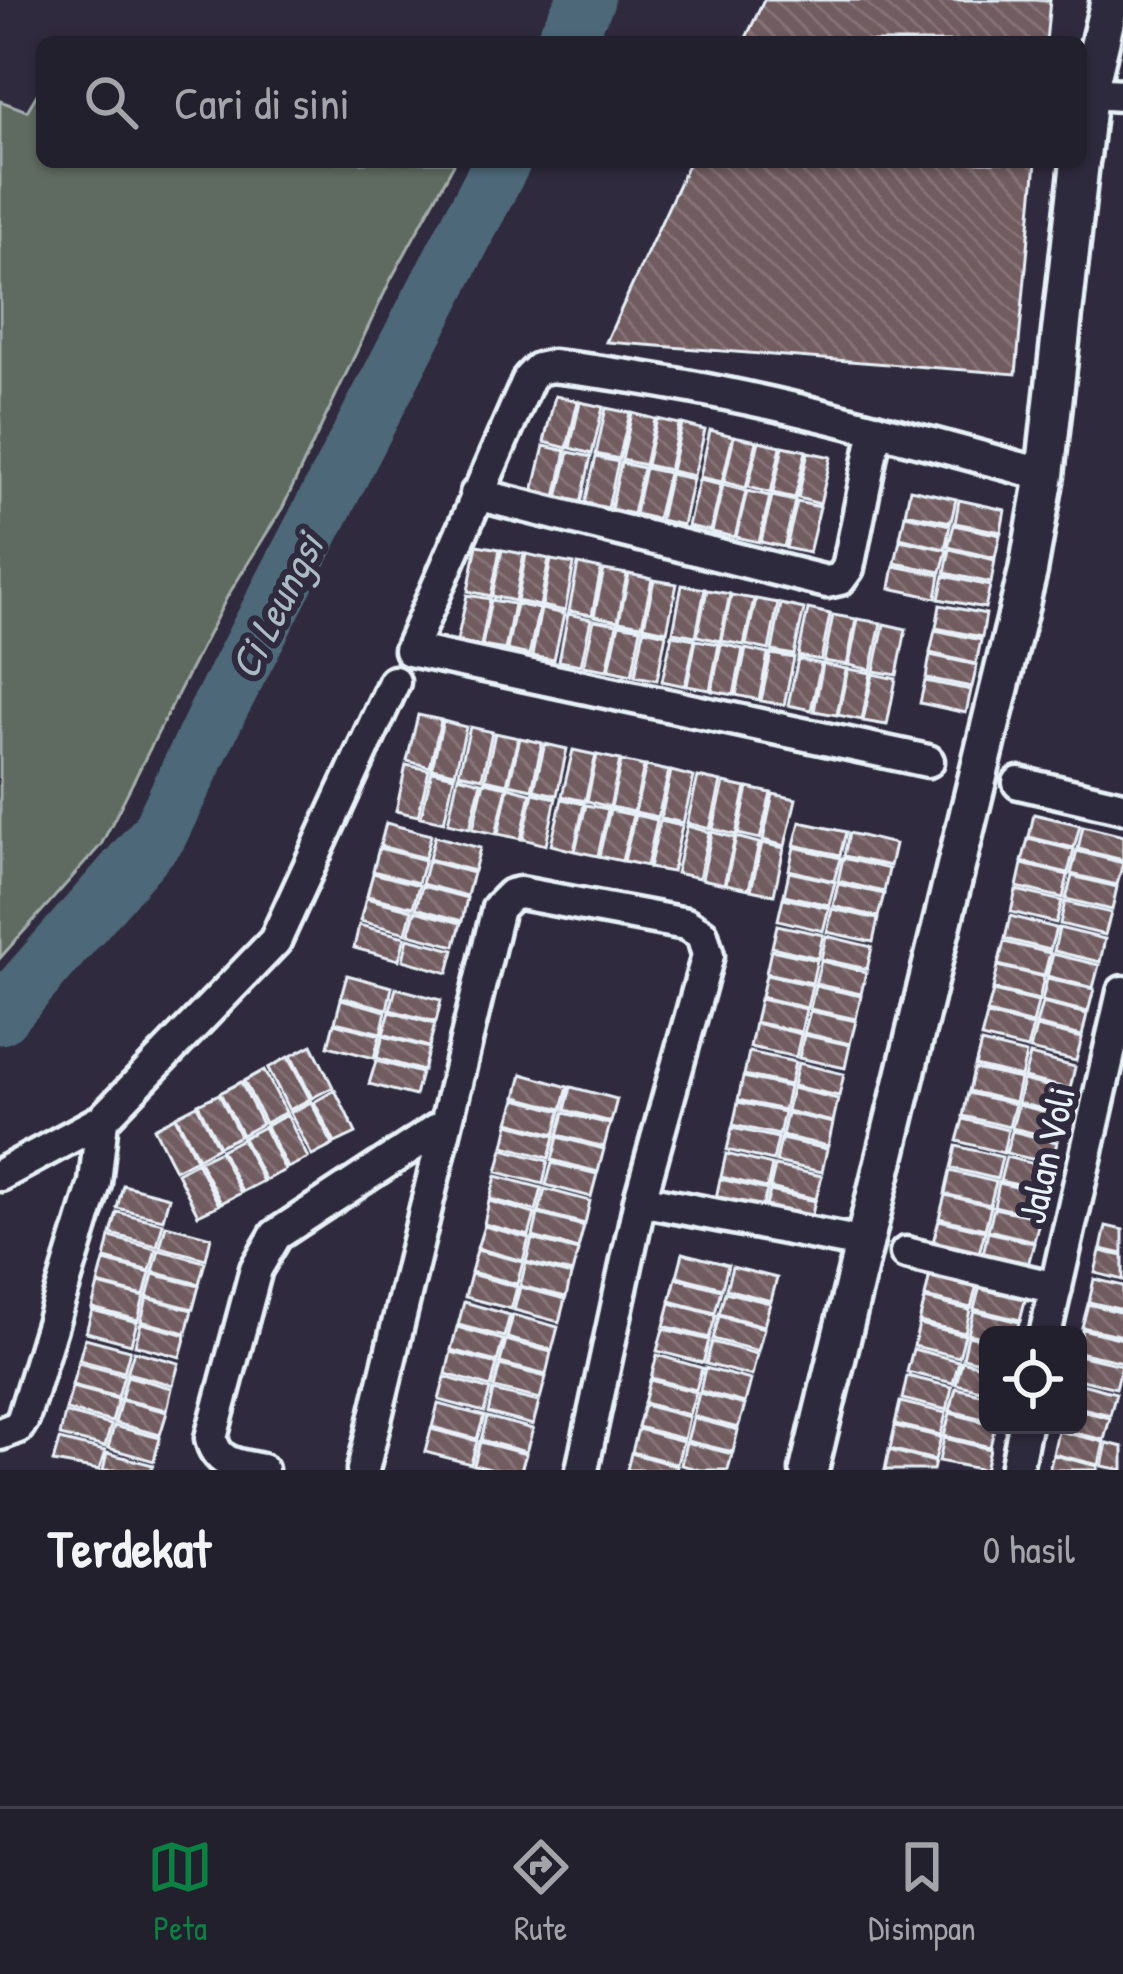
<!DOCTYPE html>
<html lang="id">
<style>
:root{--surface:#23202e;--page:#2b2836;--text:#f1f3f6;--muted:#a3a3aa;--line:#403e4a;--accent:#0b8043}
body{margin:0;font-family:"Patrick Hand",sans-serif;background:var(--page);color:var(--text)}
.controls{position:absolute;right:36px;bottom:36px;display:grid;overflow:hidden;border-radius:18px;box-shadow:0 3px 9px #0004}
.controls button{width:108px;height:108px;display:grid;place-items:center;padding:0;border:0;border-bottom:3px solid var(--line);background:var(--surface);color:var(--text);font:60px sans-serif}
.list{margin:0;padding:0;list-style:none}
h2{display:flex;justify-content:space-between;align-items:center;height:156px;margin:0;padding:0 48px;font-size:51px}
h2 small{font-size:39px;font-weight:400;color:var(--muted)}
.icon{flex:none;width:66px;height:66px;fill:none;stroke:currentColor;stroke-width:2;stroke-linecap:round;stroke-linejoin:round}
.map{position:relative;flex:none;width:1123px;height:1470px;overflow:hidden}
.search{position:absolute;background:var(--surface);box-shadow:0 3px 9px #0004;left:36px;right:36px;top:36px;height:132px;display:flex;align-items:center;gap:30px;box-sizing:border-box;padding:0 42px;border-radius:18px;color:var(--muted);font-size:45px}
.sheet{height:336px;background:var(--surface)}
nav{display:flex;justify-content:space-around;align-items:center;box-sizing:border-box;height:168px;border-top:3px solid var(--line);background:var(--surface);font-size:33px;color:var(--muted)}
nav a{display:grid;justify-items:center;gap:6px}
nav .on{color:var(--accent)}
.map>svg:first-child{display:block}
.green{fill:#5e6b60;stroke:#a3aeac;stroke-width:3}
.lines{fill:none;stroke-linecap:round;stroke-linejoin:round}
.river{stroke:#4e6778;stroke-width:57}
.building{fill:url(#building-back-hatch);stroke:#e8f1f8;stroke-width:3}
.minor-casing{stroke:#e8f1f8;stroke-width:39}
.tertiary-casing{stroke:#e8f1f8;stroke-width:45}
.minor{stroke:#2f2a3d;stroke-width:30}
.tertiary{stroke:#2f2a3d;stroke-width:36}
.labels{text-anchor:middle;stroke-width:12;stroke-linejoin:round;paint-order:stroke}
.street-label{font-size:39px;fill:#e8f1f8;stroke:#2f2a3d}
.water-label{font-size:42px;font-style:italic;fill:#aabac5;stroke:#2f2a3d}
</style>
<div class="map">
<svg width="1123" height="1470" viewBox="0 0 1123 1470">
<defs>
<pattern id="building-back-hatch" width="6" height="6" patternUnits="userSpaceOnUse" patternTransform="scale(3)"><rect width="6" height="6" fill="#715b5f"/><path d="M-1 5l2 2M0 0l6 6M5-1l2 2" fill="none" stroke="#857377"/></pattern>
</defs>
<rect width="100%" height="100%" fill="#2f2a3d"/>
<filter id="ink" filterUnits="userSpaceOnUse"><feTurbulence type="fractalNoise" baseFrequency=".00833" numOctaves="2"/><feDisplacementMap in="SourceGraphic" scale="24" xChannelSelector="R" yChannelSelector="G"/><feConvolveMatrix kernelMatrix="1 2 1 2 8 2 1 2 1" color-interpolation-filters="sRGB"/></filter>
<g filter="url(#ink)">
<path class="green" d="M42 86V162H455L390 281 283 507 227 597 101 845 0 958V101L27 111Z"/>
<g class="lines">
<path class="river" d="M564 42 586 0
M0 1016 159 834 219 709 502 162"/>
</g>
<path class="building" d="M764 0H1050L1046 42H744Z
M689 162H1036L1016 374 606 342Z
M555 396 578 401 567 448 544 442Z
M580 402 603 407 592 454 570 448Z
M606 408 630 413 619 459 596 454Z
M632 413 655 419 645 465 622 460Z
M657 419 679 424 669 470 646 465Z
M682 424 705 430 694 476 671 471Z
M710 430 733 436 722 482 700 477Z
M734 436 757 441 746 488 724 482Z
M759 441 781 446 771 493 748 487Z
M544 446 566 451 556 497 533 492Z
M783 446 806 451 795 498 773 493Z
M569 452 591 457 581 503 558 498Z
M808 452 831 457 820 504 798 498Z
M596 457 618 462 608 508 585 503Z
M621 463 643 468 633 514 611 509Z
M645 468 668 473 657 519 635 514Z
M670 474 693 479 683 525 660 520Z
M699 480 721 485 711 531 688 526Z
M723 485 746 491 735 537 712 532Z
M910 489 956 499 951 522 905 513Z
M747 491 770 496 759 542 736 537Z
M772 496 795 501 784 547 761 542Z
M959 500 1005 510 1001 532 955 523Z
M797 502 820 507 809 553 786 548Z
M905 515 950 525 945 549 900 538Z
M954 525 1000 535 995 558 948 547Z
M900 540 947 550 941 572 895 563Z
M477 545 500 549 491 596 468 591Z
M950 549 995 560 991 583 945 573Z
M502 550 524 554 515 601 492 596Z
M526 554 549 559 540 606 517 601Z
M551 560 574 564 565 611 542 606Z
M578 564 601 569 592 615 569 611Z
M894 566 940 575 936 598 890 588Z
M604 570 627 574 618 621 594 616Z
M629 574 652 579 642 625 619 621Z
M944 576 990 586 985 608 939 599Z
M654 580 677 584 667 631 644 626Z
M682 585 705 589 696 636 673 632Z
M707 590 730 594 720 641 697 636Z
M467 595 490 599 481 646 457 641Z
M731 595 754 599 744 645 722 641Z
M756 599 778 603 769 650 746 645Z
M491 600 514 604 505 650 482 646Z
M516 604 539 609 529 655 507 650Z
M781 604 804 609 794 655 772 651Z
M940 605 986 614 982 637 936 628Z
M541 609 564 614 554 660 532 656Z
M808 609 830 614 821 660 798 656Z
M568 614 591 619 581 665 559 661Z
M833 615 856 619 847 665 824 661Z
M858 619 881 623 871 670 849 665Z
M594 620 617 624 607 670 584 666Z
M619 624 641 628 632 675 609 670Z
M884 624 906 629 897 675 874 671Z
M644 629 666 634 657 680 635 676Z
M935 630 981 640 976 664 930 653Z
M672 635 695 639 685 686 662 681Z
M696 640 719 644 710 690 687 686Z
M721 644 743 649 734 695 712 691Z
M746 649 768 654 759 700 736 695Z
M771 654 794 658 784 705 761 701Z
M930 655 977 665 972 687 926 678Z
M798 659 821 664 811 710 788 705Z
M823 664 846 669 837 715 814 711Z
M848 669 871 673 862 720 838 715Z
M873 674 896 679 887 725 863 721Z
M925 681 971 690 966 713 920 703Z
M418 715 441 720 430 767 407 761Z
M443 721 466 727 455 773 432 768Z
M470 727 492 732 482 778 459 773Z
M495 733 518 738 507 784 485 779Z
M520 738 542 743 532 789 509 784Z
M545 744 567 749 557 795 534 790Z
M573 750 596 755 585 801 562 796Z
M597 755 620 760 610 807 587 801Z
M621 761 644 766 634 812 611 807Z
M406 765 429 770 418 816 396 811Z
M646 766 669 771 658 817 635 812Z
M432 771 454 776 444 822 421 817Z
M671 771 694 777 683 823 661 818Z
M458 776 481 782 470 828 448 823Z
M698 777 721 782 710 829 687 823Z
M484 782 507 787 496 834 473 829Z
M724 783 746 788 736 835 713 829Z
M508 787 531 793 521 839 498 834Z
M748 788 771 793 760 839 738 834Z
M533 793 556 798 546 845 523 839Z
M773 794 796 799 785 846 763 840Z
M562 799 584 804 574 851 551 845Z
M586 805 608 809 598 856 575 851Z
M610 810 633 815 622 861 599 856Z
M1034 814 1080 825 1074 848 1029 837Z
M635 815 657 820 647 866 624 861Z
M660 821 682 826 672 872 649 868Z
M800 822 846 832 840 855 794 845Z
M386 823 431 835 425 858 380 846Z
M687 826 709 832 699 878 676 873Z
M1083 826 1123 836V860L1078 849Z
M712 832 735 838 724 884 702 879Z
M849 833 895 844 890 866 844 856Z
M435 836 480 848 474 871 429 859Z
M736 837 759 843 749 889 726 884Z
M1028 839 1074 850 1068 873 1022 862Z
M762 843 784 848 774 895 751 890Z
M794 847 840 858 834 881 789 870Z
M379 848 425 860 418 883 373 871Z
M1077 851 1123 863 1117 885 1071 874Z
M843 858 889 869 884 892 838 881Z
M428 861 473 873 467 896 422 884Z
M1022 864 1068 875 1063 898 1017 887Z
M789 872 835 882 829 905 784 895Z
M373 873 419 885 413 907 367 896Z
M1072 876 1117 887 1112 910 1066 899Z
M838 884 884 894 878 917 833 906Z
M422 886 467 898 462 921 416 908Z
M1016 890 1062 901 1056 923 1011 912Z
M366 898 412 910 406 933 360 921Z
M783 898 829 908 823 931 778 920Z
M1065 902 1111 913 1105 935 1060 924Z
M832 909 878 919 873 942 827 932Z
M415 911 461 923 455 946 409 934Z
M1010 916 1056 928 1050 950 1005 939Z
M359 925 405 937 399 960 354 948Z
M777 925 823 935 818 958 772 947Z
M1059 928 1105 939 1100 962 1054 951Z
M826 936 872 947 867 969 821 959Z
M408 938 454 950 448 973 403 960Z
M1004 942 1050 953 1044 976 998 965Z
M771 950 817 960 812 983 766 973Z
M1053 954 1099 965 1093 988 1047 976Z
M821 961 866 972 861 994 815 984Z
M998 966 1044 977 1039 1000 993 989Z
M347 975 392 987 387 1009 341 997Z
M766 975 812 985 807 1008 761 997Z
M1047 979 1094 989 1088 1012 1042 1001Z
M815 986 861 996 856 1019 810 1009Z
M396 988 441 1000 436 1022 390 1010Z
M993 991 1038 1002 1033 1024 987 1013Z
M341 999 386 1011 381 1033 335 1022Z
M760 999 806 1009 801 1032 755 1022Z
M1042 1003 1087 1014 1082 1036 1036 1025Z
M810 1011 856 1021 850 1044 804 1033Z
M390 1012 435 1024 429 1047 383 1034Z
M987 1015 1033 1026 1027 1049 981 1038Z
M334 1023 380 1035 374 1058 328 1046Z
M755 1023 801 1034 796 1057 750 1047Z
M1036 1027 1082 1038 1076 1061 1030 1050Z
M804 1035 850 1045 845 1068 799 1058Z
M383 1036 429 1048 423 1071 377 1058Z
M981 1043 1026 1054 1021 1077 975 1066Z
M312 1045 333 1087 312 1098 291 1056Z
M749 1052 795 1062 790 1085 744 1075Z
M1030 1055 1075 1067 1070 1089 1024 1078Z
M288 1057 310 1099 289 1110 268 1068Z
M376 1061 421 1073 415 1096 369 1084Z
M798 1063 844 1074 839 1096 793 1086Z
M974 1069 1020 1079 1015 1102 969 1091Z
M264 1070 286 1112 265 1123 244 1081Z
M522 1074 568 1087 562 1109 516 1097Z
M743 1077 789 1087 784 1110 738 1100Z
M1023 1080 1069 1092 1064 1114 1018 1103Z
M241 1082 262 1124 242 1135 220 1093Z
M571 1087 617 1099 611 1122 565 1110Z
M792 1088 838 1099 833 1122 787 1111Z
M335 1090 356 1133 335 1143 314 1102Z
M968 1093 1015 1104 1009 1127 963 1116Z
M219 1094 240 1136 219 1146 198 1104Z
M516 1099 561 1111 555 1134 509 1122Z
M311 1102 333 1145 312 1156 290 1113Z
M738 1102 784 1112 779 1135 733 1125Z
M197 1105 218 1147 198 1158 176 1116Z
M1018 1105 1064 1116 1058 1139 1012 1128Z
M564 1113 610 1124 604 1147 558 1135Z
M787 1113 833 1123 828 1146 782 1136Z
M287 1115 308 1158 287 1168 266 1126Z
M175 1117 196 1159 175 1170 154 1128Z
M963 1119 1008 1130 1003 1153 957 1141Z
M509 1124 555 1136 549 1158 504 1146Z
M264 1127 285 1170 265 1180 243 1138Z
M732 1128 778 1138 773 1161 727 1150Z
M1012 1131 1057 1142 1052 1164 1006 1153Z
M558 1137 604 1149 598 1172 552 1160Z
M242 1139 263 1181 242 1192 221 1150Z
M781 1139 827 1149 822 1172 776 1162Z
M956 1146 1002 1157 997 1179 951 1168Z
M503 1149 548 1161 543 1184 497 1172Z
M220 1151 241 1193 221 1203 199 1161Z
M726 1154 772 1165 767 1188 721 1177Z
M1006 1157 1051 1168 1046 1191 1000 1181Z
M197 1162 219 1205 198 1215 177 1173Z
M552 1163 597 1174 591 1197 546 1185Z
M775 1166 822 1176 816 1199 770 1188Z
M950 1171 996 1182 990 1205 945 1194Z
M496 1176 542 1188 536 1211 490 1199Z
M720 1179 767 1190 761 1213 715 1203Z
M999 1183 1045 1194 1039 1217 994 1206Z
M123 1185 169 1197 163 1219 117 1208Z
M545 1189 590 1201 585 1224 539 1212Z
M770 1191 815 1201 810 1224 764 1214Z
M945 1195 991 1206 985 1229 939 1218Z
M489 1201 535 1214 529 1236 484 1224Z
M994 1208 1040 1218 1034 1241 988 1230Z
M117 1212 163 1223 157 1246 111 1234Z
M538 1214 584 1226 578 1249 533 1237Z
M939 1220 985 1231 979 1253 933 1242Z
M166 1225 211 1237 206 1259 160 1247Z
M484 1226 529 1238 523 1261 477 1248Z
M1106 1226 1123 1230V1254L1101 1249Z
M988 1232 1034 1243 1028 1265 983 1254Z
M110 1237 156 1249 150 1271 105 1259Z
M532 1239 578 1251 572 1273 526 1262Z
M159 1250 205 1262 199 1284 153 1272Z
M477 1250 523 1262 517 1284 471 1272Z
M1100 1251 1123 1256V1280L1095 1273Z
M683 1253 728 1265 722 1288 677 1276Z
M104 1261 150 1273 144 1296 98 1284Z
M526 1263 571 1275 566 1297 520 1286Z
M732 1267 777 1278 771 1301 726 1289Z
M153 1274 199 1286 193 1309 147 1297Z
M471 1274 517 1287 511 1309 465 1297Z
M930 1274 977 1285 971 1308 925 1297Z
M676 1278 721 1290 715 1313 670 1301Z
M1094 1279 1123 1286V1310L1089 1302Z
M98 1285 144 1297 138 1320 92 1308Z
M980 1286 1026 1297 1020 1320 974 1309Z
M520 1287 565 1299 559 1322 514 1310Z
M725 1292 770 1303 764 1326 719 1314Z
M147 1298 192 1310 186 1333 141 1321Z
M925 1299 970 1310 965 1333 919 1322Z
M464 1302 510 1315 504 1337 458 1325Z
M670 1303 716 1315 709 1338 664 1326Z
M1088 1304 1123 1313V1336L1082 1327Z
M92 1310 137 1322 131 1344 86 1332Z
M974 1311 1019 1322 1016 1335H988V1338L968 1334Z
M513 1315 558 1327 552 1350 507 1338Z
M719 1316 764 1328 758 1351 713 1339Z
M141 1323 186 1335 180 1357 135 1345Z
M919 1324 965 1335 959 1357 914 1346Z
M457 1327 503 1340 497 1362 451 1350Z
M663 1329 709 1340 703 1363 657 1351Z
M1082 1329 1123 1339V1362L1078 1352Z
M968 1336 988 1341V1364L963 1358Z
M85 1338 130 1350 124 1372 79 1360Z
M506 1340 551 1352 546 1375 500 1363Z
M712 1342 757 1354 752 1376 706 1364Z
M913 1349 959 1361 953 1383 907 1372Z
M134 1351 179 1363 173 1385 127 1373Z
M451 1352 497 1364 491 1387 446 1374Z
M657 1355 702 1368 696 1390 651 1378Z
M1078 1355 1122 1365 1116 1388 1078 1379Z
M962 1361 988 1368V1392L956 1384Z
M78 1363 124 1375 118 1397 72 1385Z
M500 1365 546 1377 540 1399 494 1388Z
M705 1368 751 1380 745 1403 700 1391Z
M127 1376 172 1388 167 1410 121 1399Z
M907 1376 952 1387 947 1410 902 1399Z
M445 1377 490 1390 484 1412 439 1400Z
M650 1380 696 1392 689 1415 644 1403Z
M1078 1383 1116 1393 1110 1415 1078 1407Z
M72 1387 118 1399 112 1422 66 1410Z
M956 1388 988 1396V1420L950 1411Z
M493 1391 539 1402 533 1425 488 1413Z
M699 1393 745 1405 738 1428 693 1416Z
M121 1400 167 1412 160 1435 115 1423Z
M900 1402 946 1413 941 1435 895 1424Z
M438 1404 484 1416 477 1439 432 1427Z
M644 1405 689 1417 684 1439 638 1427Z
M1078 1410 1110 1418 1104 1440 1058 1429 1059 1425H1078Z
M65 1413 111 1425 105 1447 60 1436Z
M950 1413 995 1425 990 1447 944 1436Z
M487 1417 533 1429 526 1452 481 1440Z
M693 1418 738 1430 733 1452 687 1441Z
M114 1426 160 1438 154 1461 108 1448Z
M895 1426 941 1437 935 1460 890 1449Z
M431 1429 477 1441 471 1464 425 1452Z
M638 1429 683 1441 677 1464 632 1452Z
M1058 1431 1104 1442 1099 1465 1053 1454Z
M944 1438 990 1449 985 1470 939 1461Z
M59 1440 105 1451 99 1470 53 1462Z
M480 1442 526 1454 521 1470H494L474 1465Z
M686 1442 732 1454 728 1470H700L681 1465Z
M1107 1443 1123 1447V1470L1102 1466Z
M889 1450 935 1462 933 1470H885Z
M107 1453 153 1465 151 1470H103Z
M631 1453 677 1466 676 1470H627Z
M1053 1455 1098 1466 1097 1470H1049Z"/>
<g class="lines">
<g class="minor-casing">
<path id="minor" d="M1088 93 1123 95
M476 494 827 582 840 579 848 568 876 429
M928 761 410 650 529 378 538 369 552 366C719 384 883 430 1045 475
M1019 783 1123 807
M0 1175 102 1120 275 941 394 682
M640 1200 867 1244
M906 1253 1056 1288
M1045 1335 1123 992
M0 1434 18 1427 23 1419 95 1183 102 1120
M262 1470C238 1465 217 1465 211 1438L256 1269 276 1235 445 1124
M363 1470 498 908 511 895 520 893 686 924 702 934 708 955 640 1200 582 1470
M1016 1470 1025 1425"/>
</g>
<g class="tertiary-casing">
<path id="tertiary" d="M1081 157 1088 93 1110 0
M809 1470 1028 571 1045 475 1080 162"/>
</g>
<use href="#minor" class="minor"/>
<use href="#tertiary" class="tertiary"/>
</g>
</g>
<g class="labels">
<g class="street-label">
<text transform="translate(1046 1155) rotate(-77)" y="14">Jalan Voli</text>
</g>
<g class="water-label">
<text transform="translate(276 606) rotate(-63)" y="15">Ci Leungsi</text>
</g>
</g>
</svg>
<div class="controls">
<button><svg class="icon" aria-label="locate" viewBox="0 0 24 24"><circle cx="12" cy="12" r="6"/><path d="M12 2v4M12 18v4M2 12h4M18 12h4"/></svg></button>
</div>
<div class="search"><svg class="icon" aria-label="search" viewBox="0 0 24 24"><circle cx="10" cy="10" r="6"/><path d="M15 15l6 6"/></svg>Cari di sini</div>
</div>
<section class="sheet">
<h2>Terdekat<small>0 hasil</small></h2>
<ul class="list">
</ul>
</section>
<nav>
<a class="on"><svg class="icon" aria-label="map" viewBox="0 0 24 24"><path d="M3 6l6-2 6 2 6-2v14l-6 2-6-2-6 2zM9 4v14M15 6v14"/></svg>Peta</a>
<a><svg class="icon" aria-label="directions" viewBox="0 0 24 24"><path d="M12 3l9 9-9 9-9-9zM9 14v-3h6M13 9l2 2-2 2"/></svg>Rute</a>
<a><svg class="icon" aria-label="saved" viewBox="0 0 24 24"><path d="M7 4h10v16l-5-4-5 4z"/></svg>Disimpan</a>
</nav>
